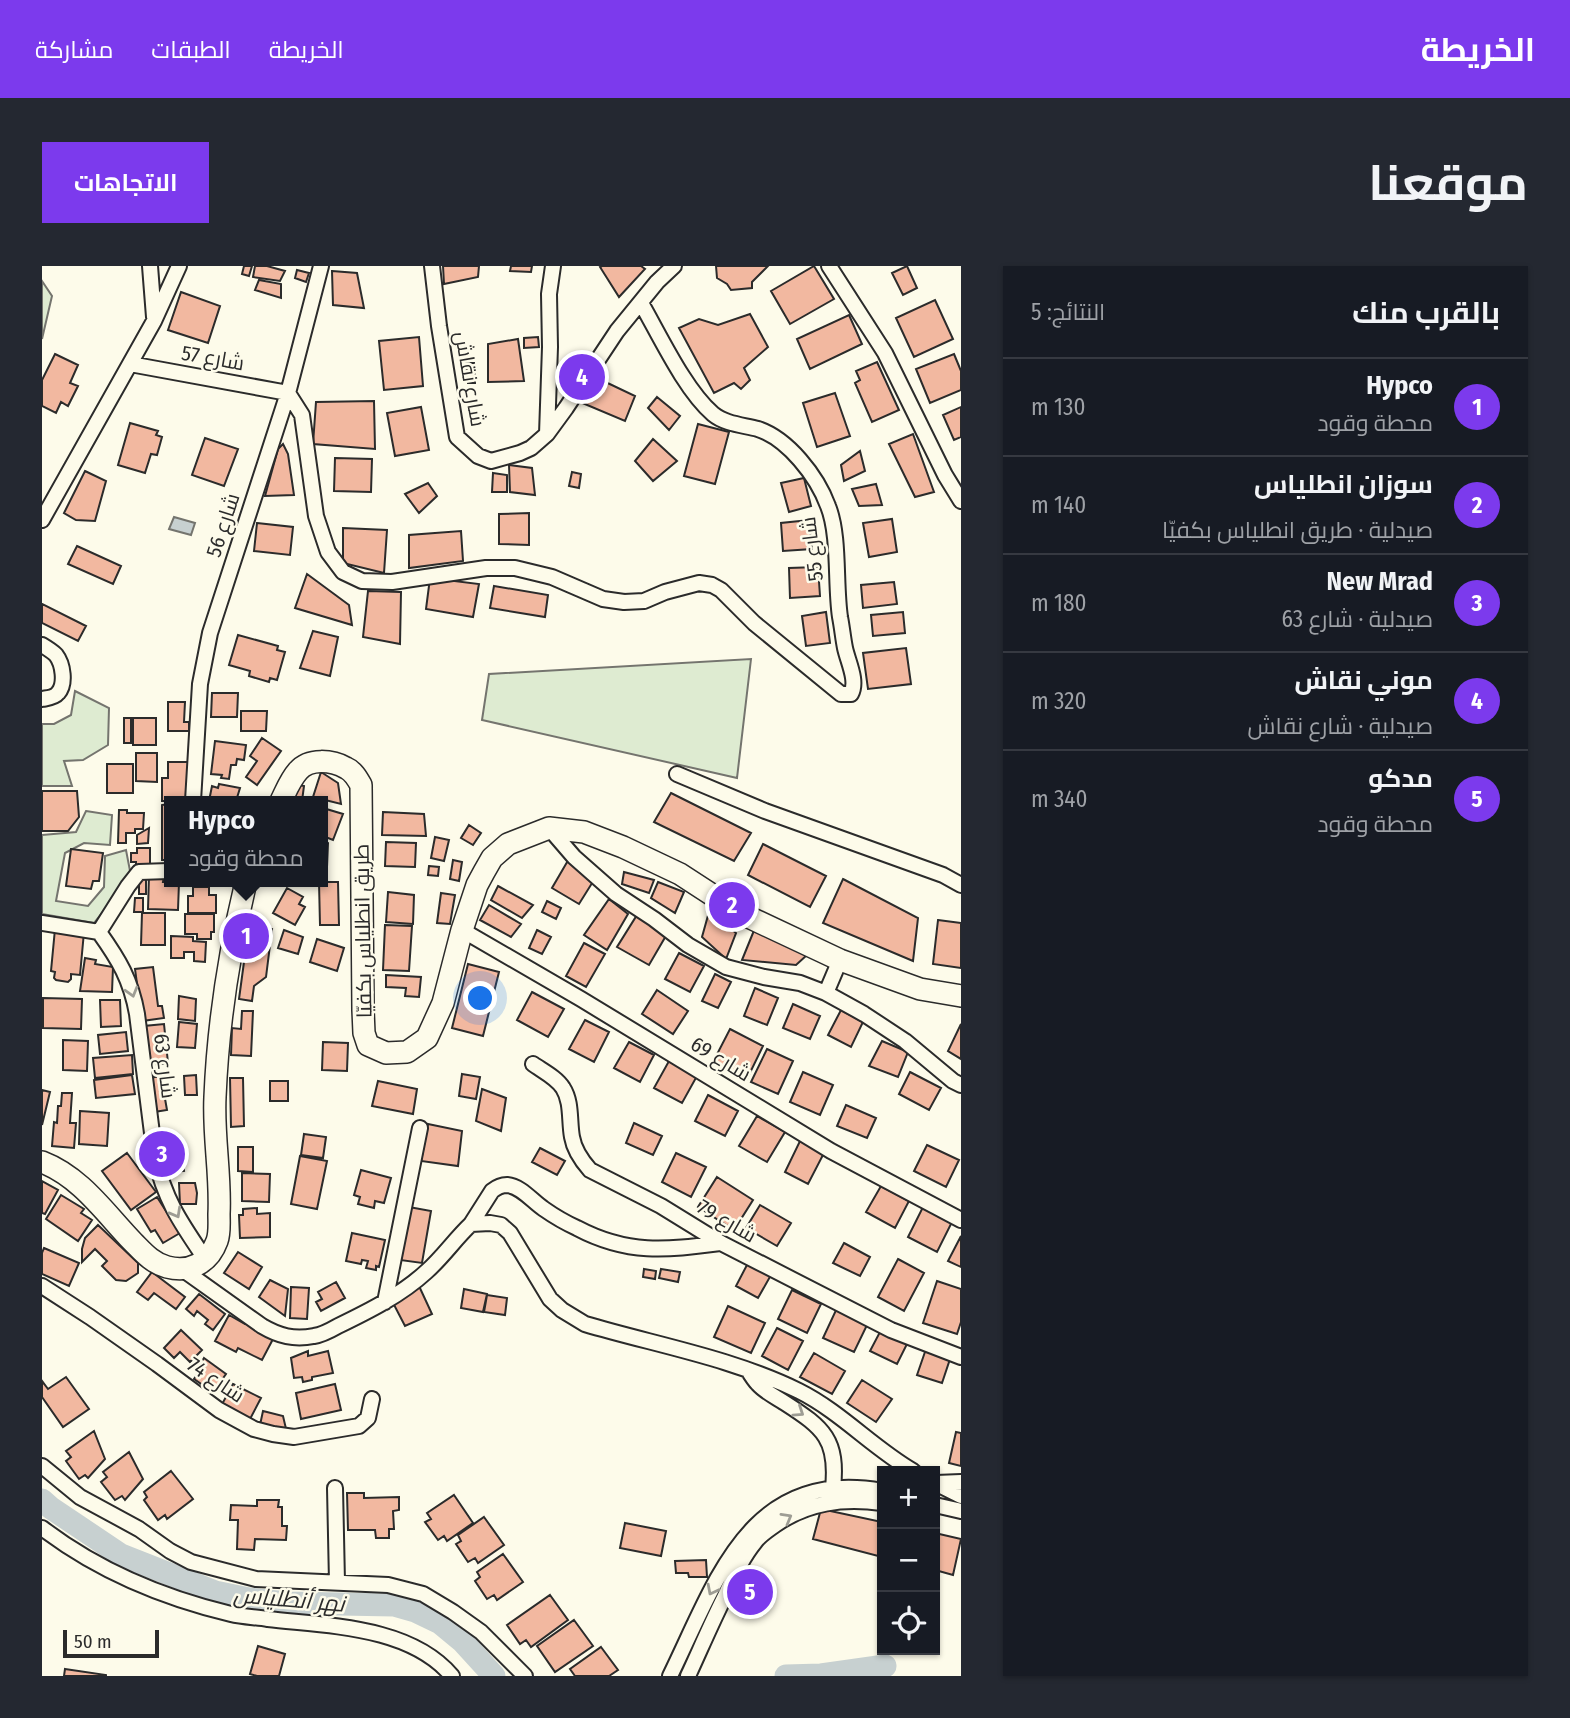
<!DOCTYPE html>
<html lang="ar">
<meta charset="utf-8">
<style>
:root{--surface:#171b24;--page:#242831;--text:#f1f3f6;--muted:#9ea1a6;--line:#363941;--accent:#7c3aed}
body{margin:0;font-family:"Fira Sans Condensed",Cairo,sans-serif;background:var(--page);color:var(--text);direction:rtl}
.controls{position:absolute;right:21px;bottom:21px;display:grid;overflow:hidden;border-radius:0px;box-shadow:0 2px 5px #0004}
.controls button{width:63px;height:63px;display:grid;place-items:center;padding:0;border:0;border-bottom:2px solid var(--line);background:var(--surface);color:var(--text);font:35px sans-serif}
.scale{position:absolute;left:21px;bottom:18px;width:96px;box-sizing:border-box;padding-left:7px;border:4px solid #2b2b2b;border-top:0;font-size:19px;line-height:24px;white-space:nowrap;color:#2b2b2b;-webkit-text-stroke:5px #fdfbea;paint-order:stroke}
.you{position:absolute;left:439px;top:733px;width:24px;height:24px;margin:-18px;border:5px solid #fff;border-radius:50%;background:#1a73e8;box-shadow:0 0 0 10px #1a73e833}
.badge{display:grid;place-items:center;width:46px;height:46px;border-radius:50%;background:var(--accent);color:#fff;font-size:23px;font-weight:700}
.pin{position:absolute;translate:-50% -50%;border:4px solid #fff;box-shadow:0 2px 7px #0006}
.popup{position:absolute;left:122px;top:530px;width:164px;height:91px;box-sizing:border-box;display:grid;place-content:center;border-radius:0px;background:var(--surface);filter:drop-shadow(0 2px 5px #0005);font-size:23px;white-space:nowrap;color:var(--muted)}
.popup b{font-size:26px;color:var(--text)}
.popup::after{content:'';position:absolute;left:50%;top:100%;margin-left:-14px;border:14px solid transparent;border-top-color:var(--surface)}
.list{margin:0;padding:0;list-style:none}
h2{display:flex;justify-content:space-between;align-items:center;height:91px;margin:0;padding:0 28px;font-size:30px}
h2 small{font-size:23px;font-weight:400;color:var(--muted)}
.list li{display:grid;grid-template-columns:46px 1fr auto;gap:21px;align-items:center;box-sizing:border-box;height:98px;padding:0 28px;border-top:2px solid var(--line)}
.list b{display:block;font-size:26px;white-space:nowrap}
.list p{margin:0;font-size:23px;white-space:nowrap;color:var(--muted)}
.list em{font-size:23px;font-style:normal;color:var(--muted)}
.icon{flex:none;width:38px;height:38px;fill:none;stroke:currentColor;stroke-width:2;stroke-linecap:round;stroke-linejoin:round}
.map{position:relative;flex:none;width:919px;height:1410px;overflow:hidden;direction:ltr;border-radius:0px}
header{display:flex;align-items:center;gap:42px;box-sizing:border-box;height:98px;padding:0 35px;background:var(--accent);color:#fff}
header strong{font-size:33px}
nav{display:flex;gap:38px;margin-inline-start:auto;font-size:24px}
.intro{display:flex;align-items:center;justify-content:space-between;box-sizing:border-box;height:168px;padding:0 42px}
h1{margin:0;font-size:49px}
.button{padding:18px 32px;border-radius:0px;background:var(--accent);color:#fff;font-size:24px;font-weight:700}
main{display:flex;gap:42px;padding:0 42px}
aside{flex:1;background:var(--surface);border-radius:0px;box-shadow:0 2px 5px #0004}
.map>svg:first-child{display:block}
.green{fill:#deebd1;stroke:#74746e;stroke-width:2}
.water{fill:#c7d0d0;stroke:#74746e;stroke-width:2}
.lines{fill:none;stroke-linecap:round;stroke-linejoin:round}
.river{stroke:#c7d0d0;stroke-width:23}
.building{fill:#f2b8a0;stroke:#2b2b2b;stroke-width:2}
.minor-casing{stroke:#2b2b2b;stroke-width:18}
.highway-casing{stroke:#2b2b2b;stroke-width:24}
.minor{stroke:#fdfbea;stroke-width:14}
.highway{stroke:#fdfbea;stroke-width:21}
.oneway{stroke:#9e9d94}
.labels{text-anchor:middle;stroke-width:5;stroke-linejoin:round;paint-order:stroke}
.street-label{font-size:21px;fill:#2b2b2b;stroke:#fdfbea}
.water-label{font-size:23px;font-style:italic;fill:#2b2b2b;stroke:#fdfbea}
</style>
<header>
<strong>الخريطة</strong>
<nav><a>الخريطة</a><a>الطبقات</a><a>مشاركة</a></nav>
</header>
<div class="intro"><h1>موقعنا</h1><a class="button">الاتجاهات</a></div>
<main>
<aside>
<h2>بالقرب منك<small>النتائج: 5</small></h2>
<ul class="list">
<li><span class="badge">1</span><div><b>Hypco</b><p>محطة وقود</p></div><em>130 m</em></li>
<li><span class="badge">2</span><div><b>سوزان انطلياس</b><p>صيدلية · طريق انطلياس بكفيّا</p></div><em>140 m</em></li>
<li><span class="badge">3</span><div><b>New Mrad</b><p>صيدلية · شارع 63</p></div><em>180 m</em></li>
<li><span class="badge">4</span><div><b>موني نقاش</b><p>صيدلية · شارع نقاش</p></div><em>320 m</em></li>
<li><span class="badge">5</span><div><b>مدكو</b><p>محطة وقود</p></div><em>340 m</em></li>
</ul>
</aside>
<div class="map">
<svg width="919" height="1410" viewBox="0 0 919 1410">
<rect width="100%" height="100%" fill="#fdfbea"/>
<path class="green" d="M0 15 10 30 0 73Z
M709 393 695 512 440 454 447 408Z
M33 425 67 442 66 479 41 494 22 495 30 520H0V458H12L29 449Z
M44 545 70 549 68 579 42 577 23 587 14 635 46 640 62 621 63 590 84 584 89 610 52 657 0 648V569L34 566Z"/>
<path class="water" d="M132 251 153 257 149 269 127 263Z"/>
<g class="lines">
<path class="river" d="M0 1234 9 1242 79 1289 173 1326 207 1333 245 1337 352 1339 373 1345 398 1357 421 1376 452 1410
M744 1410 779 1409 843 1400"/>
</g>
<path class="building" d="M202 0H210L207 10 200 8Z
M213 0H225L243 5 238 15 211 11Z
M401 0H437L436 11 402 18Z
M469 0H490L489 6 468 5Z
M560 0H599L603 3 577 31 558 1Z
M674 0H726L710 16V22L689 24 685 18 675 12Z
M772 0 792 33 748 58 729 25Z
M865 0 875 22 861 29 850 7Z
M255 4 267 7 264 16 253 12Z
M290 5 315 7 322 42 291 39Z
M217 14 239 18V32L213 24Z
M139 26 178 40 166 77 126 64Z
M893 34 911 73 872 91 854 52Z
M708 48 726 81 702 102 708 114 699 123 692 117 672 127 637 62 657 53 676 59Z
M807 49 820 78 768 103 755 73Z
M377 71 381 120 342 124 337 75Z
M496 71 497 81 482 82V72Z
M476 73 482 115 446 116V78Z
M13 88 36 99 28 117 36 120 26 140 19 136 14 147 0 140V114Z
M912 88 919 105V124L888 137 874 103Z
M835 96 857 144 830 156 813 117 818 114 814 105Z
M424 97H432L433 117H426Z
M553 111 593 130 583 155 538 136Z
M793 127 808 170 775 181 761 137Z
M615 131 638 150 627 164 606 142Z
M332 135 333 183 271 178 274 136Z
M379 141 387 184 353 190 345 147Z
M919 141V171L912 174 901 149Z
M88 157 116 165 114 169 120 171 115 189 109 188 103 207 76 199Z
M656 158 687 166 673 218 642 210Z
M871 168 892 226 873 231 847 178Z
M163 172 196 183 182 220 150 209Z
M611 173 635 195 611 215 593 195Z
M241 178 246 188 252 229 223 230 236 183Z
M818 185 823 205 802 215 799 199Z
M293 192 330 193 329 226 292 225Z
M467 199 490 202 493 229 468 226Z
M43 205 64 215 53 255 34 254 22 247Z
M530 206 539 208 537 222 527 220Z
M451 207 465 209V226H450Z
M762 212 769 240 747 246 739 217Z
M386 217 395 230 377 247 363 228Z
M834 218 840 239 817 240 810 223Z
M487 247V279L457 278V248Z
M850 253 855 286 827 291 821 257Z
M767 254 770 283 741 285 739 257Z
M215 257 251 261 248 289 212 285Z
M301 262 345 264 342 307 301 297Z
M419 265 421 295 367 302V269Z
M35 280 79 300 71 318 26 298Z
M776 301 778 330 748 332 747 302Z
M265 308 307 339 310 359 253 342Z
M388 312 437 318 431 351 384 343Z
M852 316 855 338 821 342 819 319Z
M452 320 506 329 503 351 448 342Z
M326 325 359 326 358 378 321 371Z
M0 338 44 360 36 375 0 357Z
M784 346 788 377 764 380 760 350Z
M861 346 863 367 831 370 829 349Z
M271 365 296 371 288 410 258 402Z
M196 369 236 380 235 384 243 386 235 414 228 412 227 416 207 410 208 405 187 399Z
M864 382 869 418 826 423 821 387Z
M170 427H196L195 451H169Z
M126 436H143L142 456H147V465H126Z
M199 445H225L224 465H199Z
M82 452H89V477H82Z
M91 452H114V479H91Z
M220 472 239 485 215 519 204 511 215 495 208 490Z
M173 475 204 479 202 494 195 493 194 499H189L187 513 179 512 180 509 169 508Z
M94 487H115V516L94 515Z
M126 496H147L146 535H120V512H126Z
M65 498H91V527H65Z
M279 506 296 517 299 538 271 531Z
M177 518 198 522 194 535H167L170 520 176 522Z
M257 519 262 520 260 535H248Z
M0 525H35L37 551 26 565H0Z
M629 527 709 567 692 595 612 556Z
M127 538V594H120V539Z
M281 542 301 548 291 574 281 570Z
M77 544H85V547H102L101 563H93V567H84V577H76Z
M341 546 382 548 384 570 340 569Z
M427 559 439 567 431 579 419 572Z
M107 562 106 577 95 578V569Z
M393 571 407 574 402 595 389 592Z
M281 574 286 577 285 601 281 600Z
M344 576 374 577 373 601 343 600Z
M721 578 784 610 768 641 706 609Z
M95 582H108V600H94V596H89V587H95Z
M29 583 61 587 57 615H51L49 623 24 620Z
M528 591 552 614 537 638 510 622Z
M411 594 420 596 417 615 408 613Z
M387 600 397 601 396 610 386 609Z
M582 606 612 614 607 627 580 618Z
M107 609 122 610 121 616H137L136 644 106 643Z
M97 613H104V628H97Z
M801 613 876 652 871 695 781 657Z
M277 616H296L297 659H278Z
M616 616 642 626 633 647 609 632Z
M456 620 491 639 480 652 449 634Z
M151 621H167V629H174V647H146V630H151Z
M245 622 261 631 257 638 263 641 253 659 231 647Z
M346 626 372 629 371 658 344 656Z
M399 627 413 629 408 658 395 657Z
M93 632H101V646H92Z
M567 633 586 648 565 684 542 669Z
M505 635 519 642 514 653 500 646Z
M447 639 479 658 469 671 438 654Z
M667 646 694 667 684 693 660 671Z
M100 647H123V679H99Z
M143 648H172V666H169V673H155V668H143Z
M595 649 625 668 607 699 575 681Z
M896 654 919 657V702L891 698Z
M207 659 230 663 224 711 212 720 210 735 197 733Z
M343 659 370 660 367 705 341 704Z
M713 662 765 689 754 699 700 694Z
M13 663 42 666 38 709 29 708V713L26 716 14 714 12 712 13 706 9 705Z
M242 664 261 671 256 688 236 682Z
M495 664 509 671 500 688 487 682Z
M129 670 151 671V675L164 676 163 696 152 695V686H142V692H129Z
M275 673 302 682 295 705 268 696Z
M542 677 563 688 544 721 524 710Z
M637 687 662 700 648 726 623 713Z
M43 692 54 694 53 698 71 701 70 726 38 725Z
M426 698 457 706 441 770 410 762Z
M111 701 116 740H120L122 752 100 755 93 703Z
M673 708 689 716 676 742 660 735Z
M344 709 379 711 377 731 363 730 364 722 344 721Z
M713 722 736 732 725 759 702 750Z
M615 724 646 745 631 768 600 748Z
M490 726 522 743 506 771 475 754Z
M137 730 154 733 153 755 136 753Z
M1 732 40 733 39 763 1 762Z
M58 734H78L79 760 59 761Z
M751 738 778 750 768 773 741 762Z
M799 744 821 756 809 781 786 769Z
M200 745H211L209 790 189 789 190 762 199 763Z
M543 754 567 766 552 796 527 783Z
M137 756 155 758 153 782 135 781Z
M122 758 126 797 107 799 102 760Z
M919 758V793L906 785Z
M688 763 721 780 705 813 671 796Z
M84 766 86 785 58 788 56 769Z
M21 774 46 775 45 805 21 804Z
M840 775 866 786 856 811 827 800Z
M281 776 306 777 305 805 280 804Z
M587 776 612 789 598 816 572 802Z
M725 783 751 795 736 828 709 816Z
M90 789 91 808 53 812 51 792Z
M627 795 655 810 640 837 612 822Z
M761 806 791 819 778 849 748 836Z
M868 806 899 822 887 844 857 828Z
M420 808 438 811 434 833 417 830Z
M90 809 93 828 54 832 52 814Z
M154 809 155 829H143L142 810Z
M119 810 125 844 112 846 107 812Z
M188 812H201L202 860 189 861Z
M228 815H246V835H228Z
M336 815 375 823 371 848 330 840Z
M440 823 464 832 459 865 434 855Z
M0 824 8 826 0 859Z
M20 827H30L28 857H34L32 882 10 880 12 856 15 857 16 840H19Z
M666 829 696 845 683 870 653 855Z
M804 839 834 852 825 872 795 860Z
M38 845 67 847 65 880 37 878Z
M715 850 743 866 725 896 697 880Z
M592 857 620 870 611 889 584 877Z
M386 858 420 865 416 900 379 895Z
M262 868 284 871 281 892 259 889Z
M138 874 142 905 126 907 122 875Z
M758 875 782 887 766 918 743 906Z
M885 879 917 894 904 921 872 905Z
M196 881H211V906L196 905Z
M498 882 523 895 515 909 490 896Z
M85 887 114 926 89 944 60 905Z
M634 887 664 901 649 931 620 916Z
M258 890 285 895 275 943 249 938Z
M319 904 349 912 342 937 333 935 332 942 316 938 318 931 312 929Z
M200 907 228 908 227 936 200 935Z
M675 911 711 934 692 964 656 941Z
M0 915 16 924 3 948 0 947Z
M137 917H153L155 927 154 938H138Z
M839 920 867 935 853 962 824 946Z
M19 929 42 943 39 947 50 954 36 975 4 953Z
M115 931 138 967 121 977 113 964 109 966 95 943Z
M718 939 749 957 735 980 704 962Z
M882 939 911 954 895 986 866 971Z
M367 941 389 945 380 997 358 994Z
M215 942V948L228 947V971L198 972 197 949H201V943Z
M56 959 96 997V1007L84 1015 74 1014 60 1000 65 995 53 983 40 996V983L43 972Z
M310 967 343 974 337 1001 334 1000V1004L324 1002 326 995 320 994 319 998 304 995Z
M919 970V1001L906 995Z
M802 977 828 991 818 1010 791 997Z
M2 982 37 997 27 1020 0 1008V987Z
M196 986 220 1001 207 1023 182 1007Z
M856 993 882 1007 862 1045 836 1031Z
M706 997 729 1009 716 1032 694 1020Z
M602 1003 614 1005 613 1013 601 1011Z
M619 1003 638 1006 636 1016 617 1012Z
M110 1006 143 1031 134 1043 112 1027 106 1034 95 1026Z
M228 1014 246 1023 243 1050 217 1031Z
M895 1015 919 1023V1056L915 1068 881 1057Z
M294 1016 303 1032 279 1045 274 1036 280 1033 276 1026Z
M377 1020 390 1048 363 1060 349 1033Z
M249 1021 267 1022 265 1053 248 1052Z
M422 1023 445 1028 441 1046 419 1042Z
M750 1024 779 1038 765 1067 736 1053Z
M157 1028 183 1048 171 1064 163 1058 166 1054 155 1045 152 1050 144 1043Z
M445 1029 465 1032 463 1049 442 1046Z
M686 1040 723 1057 709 1087 672 1071Z
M795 1042 826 1057 812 1086 781 1072Z
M187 1049 203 1058 205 1056 231 1073 220 1094 196 1082 194 1086 173 1075Z
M735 1062 761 1075 746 1104 720 1090Z
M139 1064 160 1084 148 1096 138 1086 132 1092 122 1082Z
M839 1064 865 1078 855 1098 828 1085Z
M884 1083 908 1093 900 1117 875 1109Z
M266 1085V1090L286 1085 291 1107 270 1111V1114L261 1116 260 1111 252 1112 249 1092Z
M772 1087 803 1105 790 1128 758 1111Z
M162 1092 184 1108 171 1126 152 1113 162 1099 159 1097Z
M24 1111 47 1143 21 1161 0 1131V1115L6 1123Z
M820 1114 850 1133 834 1156 805 1137Z
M191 1118 219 1132 207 1155 179 1140Z
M293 1118 299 1144 259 1153 254 1127Z
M221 1145 241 1150 245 1167 218 1159Z
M52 1165 63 1193 46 1212 43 1209 37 1213 24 1195 29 1191 24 1185Z
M914 1166 919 1167V1200L907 1197Z
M87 1186 101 1213 83 1234 80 1230 73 1234 59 1216 65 1211 61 1206Z
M129 1205 151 1233 125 1253 123 1249 116 1254 102 1234 105 1231 102 1226Z
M305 1227H322V1232L357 1231V1244L351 1245 352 1263H347V1272H334L333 1264H306Z
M412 1229 431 1257 405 1275 402 1270 396 1274 383 1256 389 1253 385 1247Z
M215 1234H237L236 1241H240V1260H245L244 1274 213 1273 212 1284 195 1283 196 1254H188L189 1239 215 1240Z
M779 1243 840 1256V1291L771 1273Z
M442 1251 462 1279 436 1297 433 1292 426 1296 414 1278 419 1275 416 1269Z
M583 1257 624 1265 619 1290 578 1282Z
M893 1267 919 1273 911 1309 893 1304Z
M461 1288 481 1316 455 1334 452 1329 445 1333 433 1315 438 1311 435 1306Z
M664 1294 665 1311H647L646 1307H634L633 1295Z
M508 1329 526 1354 489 1381 484 1374 478 1378 465 1359Z
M532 1354 551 1380 513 1406 495 1380Z
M216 1380 243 1388 237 1410H215L208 1408Z
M559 1381 576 1404 567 1410H533L528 1403Z
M23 1403 64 1409V1410H22Z"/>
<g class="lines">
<g class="minor-casing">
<path id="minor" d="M108 0 112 51
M390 0 397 60 415 171 436 190 449 195 478 187 489 182 505 168 524 142 575 65 615 16 632 0
M787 0 843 87 903 209 919 235
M88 98 246 127 260 149 274 250 286 286 301 306 320 315 350 316 444 302H473L510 311 561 333 582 336 602 335 623 326 657 317 670 319 679 324 712 357 799 428H809C816 415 806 396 803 382 801 372 800 361 798 351 793 318 798 270 786 240 775 210 746 173 716 163 701 159 683 158 671 148 643 124 618 70 599 37
M505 168 508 81 507 28 511 0
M0 254 112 55 137 0
M0 379C5 382 10 385 14 389 21 398 24 418 16 427 12 432 5 432 0 433
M635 508 723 545 901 609 919 619
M151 535 158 418 168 367 246 127 279 0
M507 562 532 591 574 628 612 653 646 679 684 701 722 711 758 717 784 727 798 694
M0 657 57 666C77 694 89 714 95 748L113 891C123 935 139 957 164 994
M420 664 539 733 789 885 919 954
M57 666 86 620 97 606 127 605
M784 727 822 748 863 775 911 815 919 819
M491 798C501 805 515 812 521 822 530 836 527 855 530 871 532 883 540 895 548 904L619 940 679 977 849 1064 919 1091
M429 958 450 925C455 921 460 919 465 919 479 920 491 936 502 943 512 950 524 957 535 962 586 989 624 984 679 977
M140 1003 220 1060C237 1070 252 1074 272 1070 280 1069 289 1064 296 1060 327 1045 359 1029 384 1006 401 991 413 973 429 958L448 957 459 959 468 967 508 1033 520 1044 543 1058C614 1079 690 1092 757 1125 799 1146 831 1182 871 1205
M0 1020 48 1051 115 1098 177 1144 212 1163 231 1168 252 1171 317 1160 326 1152 330 1133
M343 1036 378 862
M706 1104C709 1109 712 1114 716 1118 723 1126 734 1131 743 1137 782 1162 796 1174 791 1222
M0 1200 38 1231 97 1263 128 1285 149 1296 214 1313 346 1319 381 1328 411 1346 439 1366 483 1410
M893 1217 919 1230
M894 1217 919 1216
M293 1222 295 1316
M893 1239 919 1245
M0 1262C55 1304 122 1332 189 1348 201 1351 214 1351 226 1353 286 1360 368 1360 410 1410
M628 1410C675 1314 708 1201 840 1225
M646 1410C658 1384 669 1358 682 1332 691 1313 699 1293 713 1276 718 1269 726 1264 733 1259 766 1236 801 1232 840 1237"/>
</g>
<g class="highway-casing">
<path id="highway" d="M239 535C244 525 248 514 256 505 267 492 290 494 304 502 311 505 315 512 319 519L321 744 322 767 326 779 344 787 365 786 385 772 401 737 420 664 435 619 442 606 450 592 466 578 507 562 542 566 581 581 638 608 698 647 798 694 878 723 919 730
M0 896C39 911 63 947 91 976 101 986 110 997 125 1001 148 1007 167 997 175 975 178 967 177 957 177 948 179 909 171 870 173 831 176 758 187 687 204 616"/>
</g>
<use href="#minor" class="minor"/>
<use href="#highway" class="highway"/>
</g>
<defs><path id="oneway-chevron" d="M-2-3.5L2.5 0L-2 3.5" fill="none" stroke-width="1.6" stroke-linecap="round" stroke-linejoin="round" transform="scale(1.75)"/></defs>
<g class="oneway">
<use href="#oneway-chevron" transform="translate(90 726) rotate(74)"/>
<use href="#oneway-chevron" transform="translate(134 947) rotate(61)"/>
<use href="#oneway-chevron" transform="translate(757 1146) rotate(34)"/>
<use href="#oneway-chevron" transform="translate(745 1252) rotate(-30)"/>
<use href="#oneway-chevron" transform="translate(670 1324) rotate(117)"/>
</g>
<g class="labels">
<g class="street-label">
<text transform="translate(171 92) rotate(10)" y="7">شارع 57</text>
<text transform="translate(428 113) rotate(80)" y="7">شارع نقاش</text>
<text transform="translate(181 259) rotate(-72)" y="7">شارع 56</text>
<text transform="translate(770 283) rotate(-97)" y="7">شارع 55</text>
<text transform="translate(321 665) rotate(-91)" y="7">طريق انطلياس بكفيّا</text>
<text transform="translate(679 793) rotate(31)" y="7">شارع 69</text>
<text transform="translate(123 800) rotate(83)" y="7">شارع 63</text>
<text transform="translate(685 955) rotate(30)" y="7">شارع 79</text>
<text transform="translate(174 1114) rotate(34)" y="7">شارع 74</text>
</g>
<g class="water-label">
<text transform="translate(247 1333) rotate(5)" y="8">نهر أنطلياس</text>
</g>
</g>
</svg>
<div class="controls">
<button>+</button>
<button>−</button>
<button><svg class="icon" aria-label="locate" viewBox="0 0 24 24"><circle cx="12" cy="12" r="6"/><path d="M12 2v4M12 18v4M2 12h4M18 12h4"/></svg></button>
</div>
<div class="scale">50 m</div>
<div class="you"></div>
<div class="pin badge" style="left:204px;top:670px">1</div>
<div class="popup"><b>Hypco</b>محطة وقود</div>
<div class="pin badge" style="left:690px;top:639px">2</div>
<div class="pin badge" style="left:120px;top:888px">3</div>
<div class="pin badge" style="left:540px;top:111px">4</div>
<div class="pin badge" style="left:708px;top:1326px">5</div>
</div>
</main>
